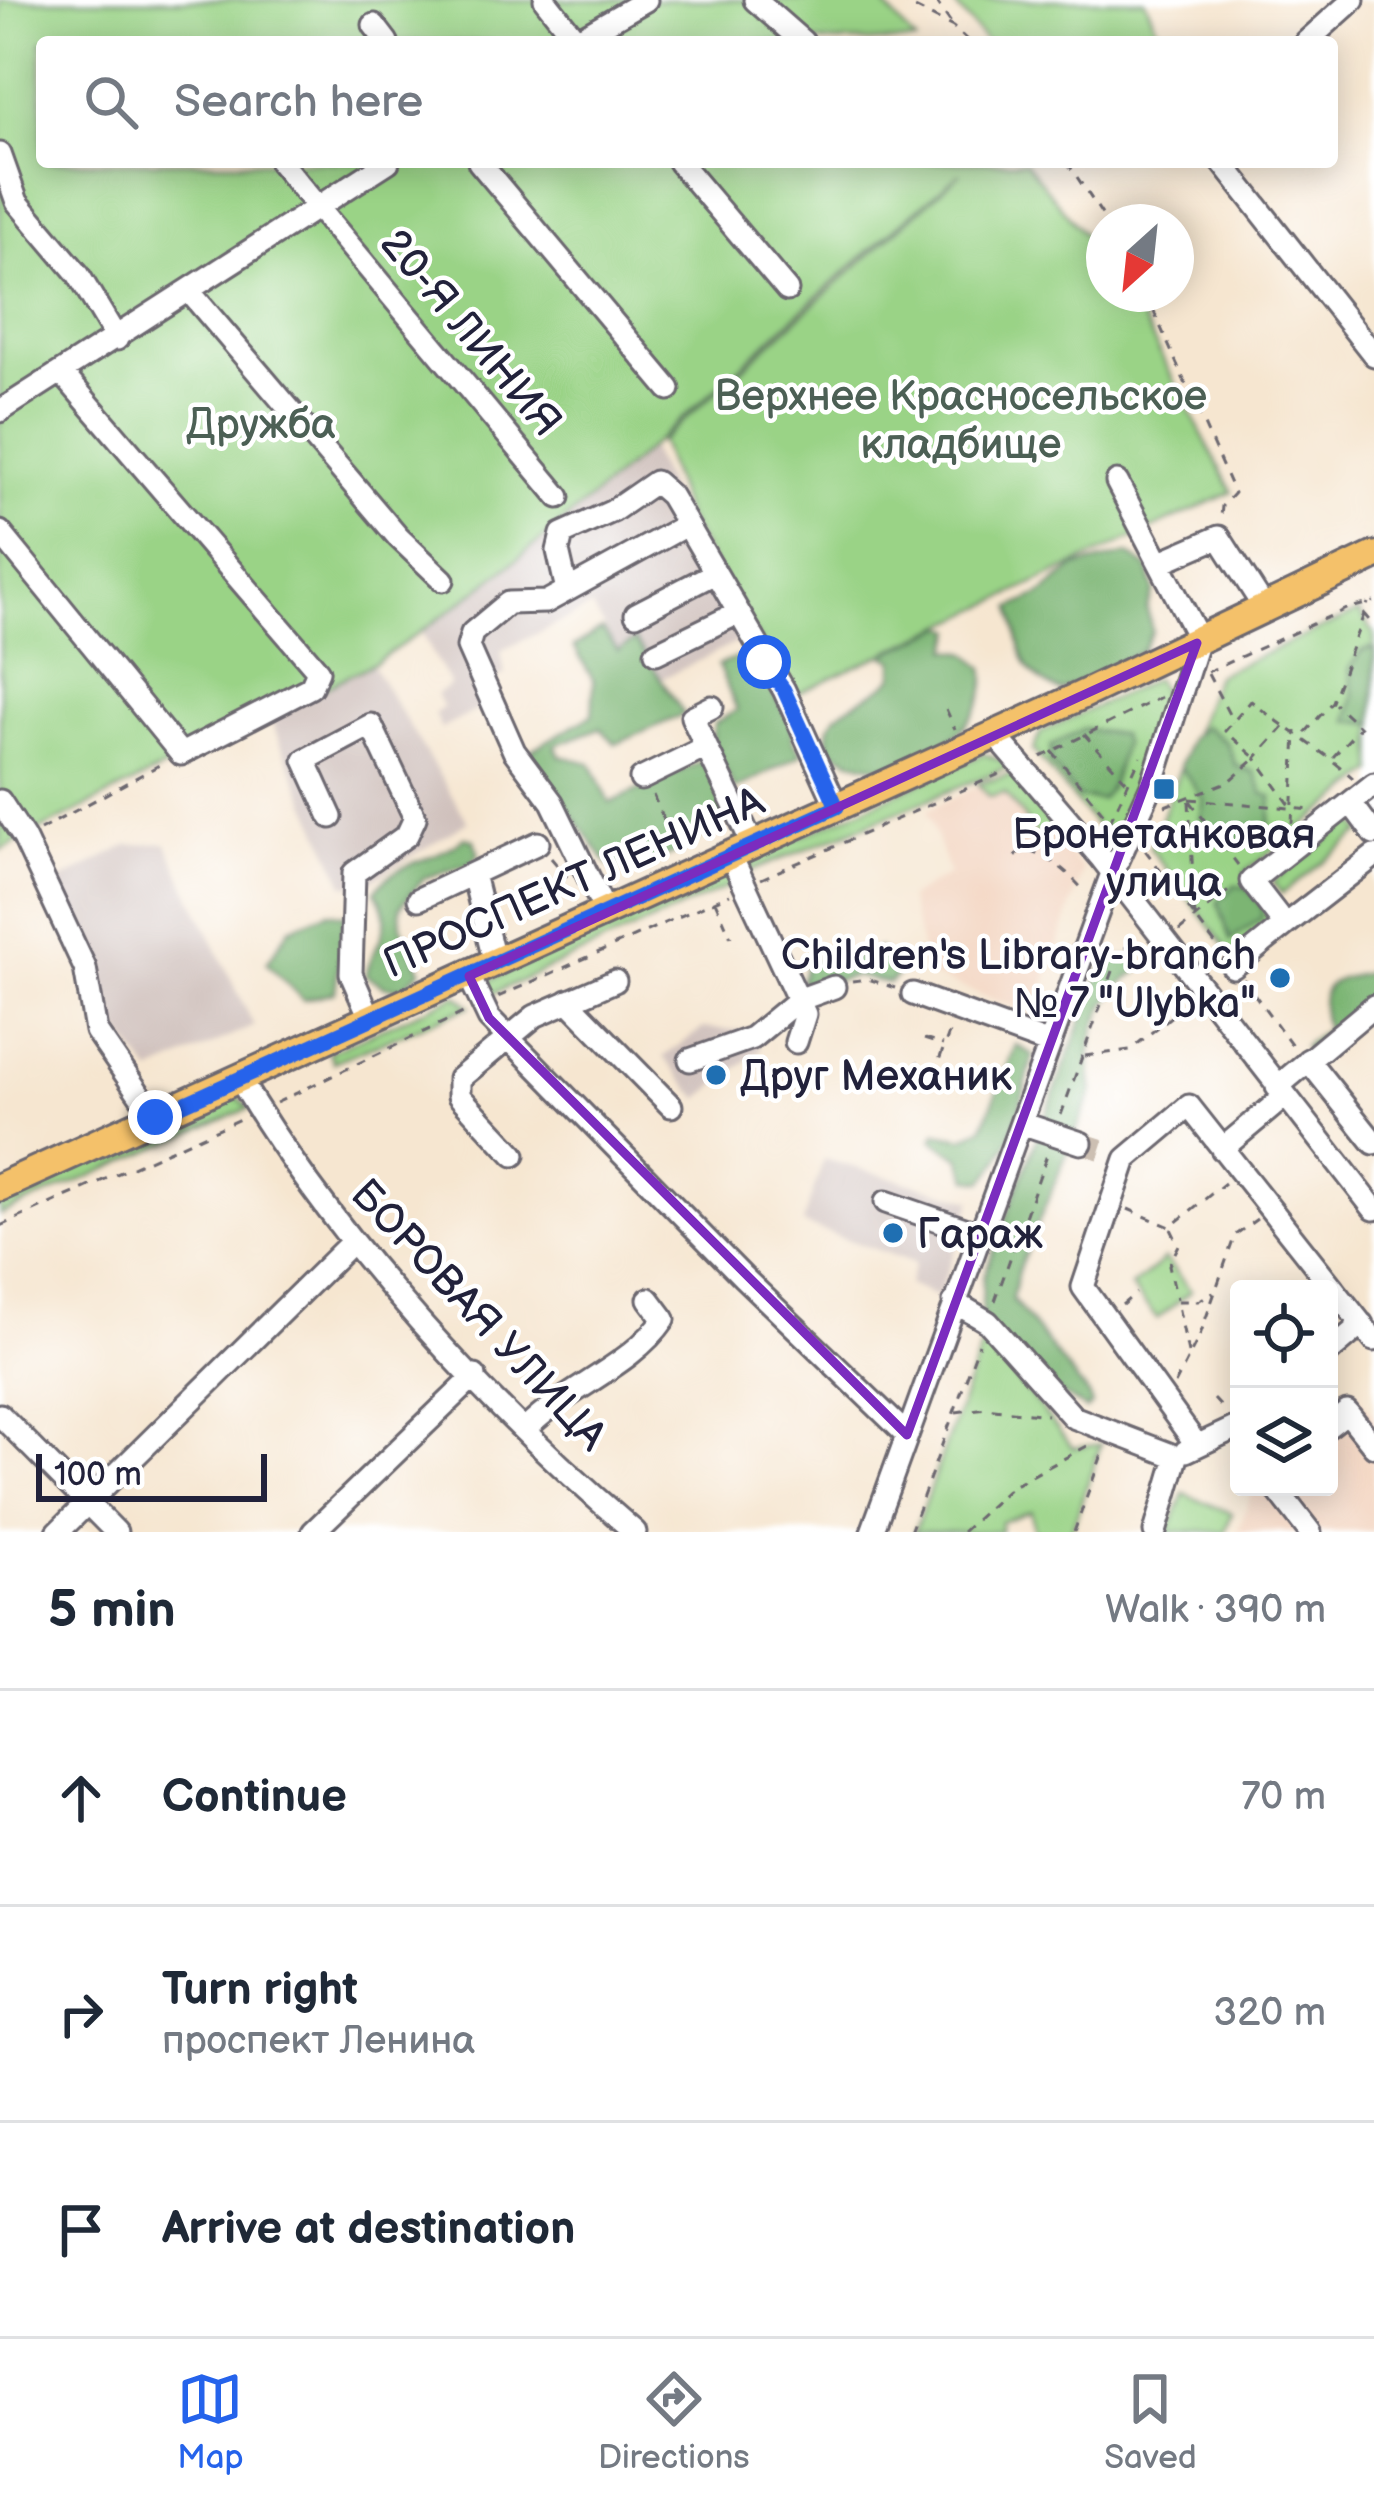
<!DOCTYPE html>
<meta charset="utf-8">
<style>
:root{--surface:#fff;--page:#f6f6f7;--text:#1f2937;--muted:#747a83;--line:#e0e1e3;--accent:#2563eb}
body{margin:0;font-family:"Balsamiq Sans",sans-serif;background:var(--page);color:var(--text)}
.controls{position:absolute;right:36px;bottom:36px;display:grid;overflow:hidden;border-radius:12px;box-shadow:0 6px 30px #0003}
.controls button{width:108px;height:108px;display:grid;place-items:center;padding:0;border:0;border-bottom:3px solid var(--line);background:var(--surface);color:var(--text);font:60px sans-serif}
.compass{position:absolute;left:1086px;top:204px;width:108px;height:108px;border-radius:50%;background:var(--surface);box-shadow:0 6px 30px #0003;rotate:207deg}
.scale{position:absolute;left:36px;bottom:30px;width:231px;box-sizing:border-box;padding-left:12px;border:6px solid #22223b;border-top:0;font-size:33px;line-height:42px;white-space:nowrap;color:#22223b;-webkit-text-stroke:9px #fff;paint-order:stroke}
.stop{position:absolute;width:36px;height:36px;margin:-27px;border:9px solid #2563eb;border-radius:50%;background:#fff}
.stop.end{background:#2563eb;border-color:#fff;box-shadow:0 3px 12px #0008}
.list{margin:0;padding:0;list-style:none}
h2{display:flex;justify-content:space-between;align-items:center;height:156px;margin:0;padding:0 48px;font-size:51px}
h2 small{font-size:39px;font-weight:400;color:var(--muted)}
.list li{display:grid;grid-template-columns:78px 1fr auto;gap:36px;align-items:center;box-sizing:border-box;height:216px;padding:0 48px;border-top:3px solid var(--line)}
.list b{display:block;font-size:45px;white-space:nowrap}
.list p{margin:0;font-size:39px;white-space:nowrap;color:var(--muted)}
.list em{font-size:39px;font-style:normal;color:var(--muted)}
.icon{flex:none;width:66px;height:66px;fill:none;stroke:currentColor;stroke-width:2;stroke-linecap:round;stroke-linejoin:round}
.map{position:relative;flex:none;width:1374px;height:1532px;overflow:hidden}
.search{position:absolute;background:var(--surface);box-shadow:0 6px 30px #0003;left:36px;right:36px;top:36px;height:132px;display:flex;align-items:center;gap:30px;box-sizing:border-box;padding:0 42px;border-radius:12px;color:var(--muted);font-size:45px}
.sheet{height:804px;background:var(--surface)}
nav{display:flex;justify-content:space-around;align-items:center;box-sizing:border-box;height:168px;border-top:3px solid var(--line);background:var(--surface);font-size:33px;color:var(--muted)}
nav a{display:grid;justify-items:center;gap:6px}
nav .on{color:var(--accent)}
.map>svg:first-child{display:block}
.built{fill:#f3d4bf}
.industrial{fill:#cfc0bb}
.green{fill:#9ad386;stroke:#5e7a60;stroke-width:3}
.forest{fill:#7bb573;stroke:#4e6c57;stroke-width:3}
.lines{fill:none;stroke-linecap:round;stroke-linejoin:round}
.minor-tunnel{stroke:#ccbfb2;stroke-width:21;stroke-dasharray:21 10;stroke-linecap:butt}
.minor-casing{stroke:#6c676f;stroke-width:27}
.major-casing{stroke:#6c676f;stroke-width:33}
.path{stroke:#6c676f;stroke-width:3;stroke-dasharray:9 9;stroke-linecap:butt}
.minor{stroke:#fff;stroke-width:21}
.major{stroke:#f4c16a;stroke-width:27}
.route{stroke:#2563eb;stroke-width:15}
.marked{fill:none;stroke:#7b2cbf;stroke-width:9;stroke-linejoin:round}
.poi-dot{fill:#1f6fb2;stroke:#fff;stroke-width:4.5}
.labels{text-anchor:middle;stroke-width:9;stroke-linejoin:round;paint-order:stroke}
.street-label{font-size:42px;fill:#22223b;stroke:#fff}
.park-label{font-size:42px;fill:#4c6055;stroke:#fff}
.poi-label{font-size:42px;fill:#22223b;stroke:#fff;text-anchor:start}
</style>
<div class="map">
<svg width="1374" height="1532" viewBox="0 0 1374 1532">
<rect width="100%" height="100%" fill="#fff"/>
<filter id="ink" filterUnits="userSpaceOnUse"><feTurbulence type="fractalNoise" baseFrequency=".00833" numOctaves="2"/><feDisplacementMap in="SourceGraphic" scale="24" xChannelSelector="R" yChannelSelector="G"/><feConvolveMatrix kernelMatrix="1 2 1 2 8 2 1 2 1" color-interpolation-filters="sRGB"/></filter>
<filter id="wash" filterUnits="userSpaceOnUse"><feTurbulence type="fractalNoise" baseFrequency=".004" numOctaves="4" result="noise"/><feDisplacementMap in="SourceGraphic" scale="48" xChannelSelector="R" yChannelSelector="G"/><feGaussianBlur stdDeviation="2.7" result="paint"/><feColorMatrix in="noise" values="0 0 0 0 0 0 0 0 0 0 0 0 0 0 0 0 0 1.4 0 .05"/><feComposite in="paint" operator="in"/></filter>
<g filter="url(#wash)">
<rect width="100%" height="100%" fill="#f6e6d0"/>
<path class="built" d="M1003 775 1083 870 1035 1015 929 975 908 898 949 874 927 810Z
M1355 1393 1374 1416V1532H1238L1253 1487H1329V1412Z"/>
<path class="industrial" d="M650 449 740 641 657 681 635 640 618 651 592 607 501 651 505 674 491 683 496 700 441 729 434 714 443 707 436 695 450 685 421 632Z
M372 665 468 822 361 887 344 884 269 718Z
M166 843 254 1026 151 1073 112 1021 54 884 128 845Z
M703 1028 752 1031 761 1049 699 1099 663 1057Z
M824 1159 973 1200 938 1297 908 1285 915 1263 802 1224Z"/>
<path class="green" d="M0 0H880L916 42H42V162H1025L1104 260V294H1129L1232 492 792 696 686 517 660 442 961 173C764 333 589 523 376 662L0 850Z
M951 0H1145L1163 42H986Z
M1359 612 1374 633V772L1245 872 1279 917 1231 954 1150 848 1216 675Z
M1155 679 1166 697 1116 839 1101 833 1033 750 1041 732Z
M984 754 1013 765 744 874 746 861Z
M1018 772 1056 819 1046 837 1040 839 1005 793 990 797 978 784Z
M1353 820 1362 832 1282 894 1272 882Z
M728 872 734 884 483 998 488 981Z
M457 995 470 1006 333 1062 329 1052Z
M234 1094 250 1108 0 1215V1201Z
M1165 1259 1191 1291 1157 1319 1131 1287Z
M984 1340 1073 1448 1101 1444 1071 1532H1034L1031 1511 1001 1522 1000 1532H914Z
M1184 1494 1232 1513 1225 1532H1168Z"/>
<path class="forest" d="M1128 554 1148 567 1154 591 1147 609 1152 631 1142 651 1060 691C1016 672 1022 646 1012 608L1042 594 1075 567Z
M946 626 955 630 949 649 968 653 984 668C995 720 925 768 876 766 859 765 846 757 831 750 813 707 875 701 894 676V660L884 655Z
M602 629 618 651 635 640 684 714 616 744 600 728 555 745 560 756 591 763 610 803 706 759 729 811C691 851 663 865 608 865L528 752 592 715 594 681 574 647Z
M1370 648 1374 651V724L1348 721 1354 695 1349 669 1361 651Z
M748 654 793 725V740L802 754 735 790 712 742 714 724 737 710 718 665Z
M1204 726 1227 743 1236 766 1254 772 1263 793 1272 797 1270 824 1252 838 1211 836 1199 825 1204 800 1180 766 1190 738Z
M1083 729 1120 734 1124 744C1117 764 1115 784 1101 800L1079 798 1050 762 1051 746Z
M464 837 474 840 479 855 470 864 424 878 400 907 401 925 421 970 402 988 386 987 366 975C373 941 400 926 375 891 398 858 438 862 464 837Z
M1235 885 1248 888 1262 907V918L1230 940 1218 901Z
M329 912 345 915 335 992 303 1000 267 963 290 928Z
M878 948 904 969 889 983 855 976 806 986 801 980 807 962 865 957Z
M1137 956 1140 970C1100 994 1083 1045 1093 1091L1018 1271 1012 1299 1088 1395 1092 1405 1086 1410 981 1342 983 1278 1102 969 1108 960Z
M1374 972V999L1317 1059 1303 1046 1326 1029C1312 978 1335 980 1374 972Z
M1016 1045 1033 1055C1023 1097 1013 1147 984 1181L969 1179 960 1157 933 1140 936 1133 964 1138 983 1127Z"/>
</g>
<g filter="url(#ink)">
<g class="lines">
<path class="minor-tunnel" d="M1081 1143 1109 1152"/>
<g class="minor-casing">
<path id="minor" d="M545 0 578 42
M755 0 803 42
M374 25 387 42
M573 42 646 0
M1306 42 1353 0
M0 154 17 202 78 274 117 339
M280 162 559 497
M479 162 669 389
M679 162 787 290
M1222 162 1374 355
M189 291 398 537 443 580
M0 411 388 162
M1117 482 1200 641
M0 532 181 754 311 687 318 671 62 373
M1161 562 1219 537 1265 609
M567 590 558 551 562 534 613 511 655 482 670 495 784 690 837 807
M636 614 713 574
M656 653 736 614
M712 707 692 717 753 845
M995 735 1102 859 1374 1209
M641 779 706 747
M0 801 24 838 85 968 96 1031 155 1117
M1351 803 1374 834
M331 817 305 760 371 725 415 818 407 835 354 873 351 974 371 1020
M731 856 805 1014 796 1042
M473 874 495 964
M419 899 538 843
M606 913 552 802 514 751 468 647 472 633 508 603 546 602 686 525
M1285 925 1374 856
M1233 967 1285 925 1251 881 1374 784
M469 976 489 1018 743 1277 907 1435
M913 994 1050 1044
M568 1001 671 1106
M690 1060 752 1038 798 1000 834 987
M1308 1060 1374 1143
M239 1078C337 1243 489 1408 635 1532
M1277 1087 1374 1006
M1021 1123 1081 1143
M1222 1149 1284 1097
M514 1155 459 1096V1079L535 1016 615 981
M886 1202 979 1234
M954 1302 988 1322 1073 1417 1177 1457 1155 1532
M1329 1352 1362 1324
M0 1415 116 1532
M1329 1426 1347 1412 1374 1446
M527 1428C568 1387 632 1366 664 1319L649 1299
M1196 1444 1083 1287 1126 1159 1189 1106 1374 1340
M1186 1451 1239 1426
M1275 1487 1310 1532
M58 1532 351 1243
M313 1532 475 1376
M872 1532 1111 876 1152 785 1197 643"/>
</g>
<g class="major-casing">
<path id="major" d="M0 1187 1080 696 1374 556"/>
</g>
<path class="path" d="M899 0 953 27 969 42
M935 0 951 23
M1067 162 1107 222
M1146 294 1234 493 1222 506 1221 517
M1363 613 1374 626
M1207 672 1346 609 1374 602
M1208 674 1233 722
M946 709 955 729
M1284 727 1256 758 1292 808
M1305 733 1332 702 1368 603
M1084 734 1129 784
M1052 751 1110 821 1141 756
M1041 757 1161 697
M1333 757 1360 727 1335 704
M653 795 668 829
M1190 799 1312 810
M1189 801 1195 917
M1190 801 1238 865
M1165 806 1230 781 1256 758 1225 731 1251 701C1285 729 1320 748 1353 778
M1292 823 1296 731
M40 830 163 763
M1145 850 1222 953
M1045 853 1063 843
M1016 857 1020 849C1050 856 1064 868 1084 891
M551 858 567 877
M761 879 1004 772
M715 901 731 937
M1179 931 1232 888
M1243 979 1295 1049
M852 981 868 979 895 988
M498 997 730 894
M924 1039 943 1045
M1085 1056 1130 1050 1190 1001
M917 1061 920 1078 931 1082 951 1028
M276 1103 467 1011
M1061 1115 1121 949 1142 943
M1128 1209 1170 1227 1225 1183
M0 1226 240 1119
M1171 1229 1179 1245 1169 1265 1177 1299
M995 1301 1048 1152
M1122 1305 1136 1293
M1188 1353 1177 1301H1198L1213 1292
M1175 1384 1200 1335 1235 1235 1257 1219
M1214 1399 1225 1411
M956 1412 986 1408 1047 1415
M910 1532 979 1344
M962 1532 1011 1487 1089 1445
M1074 1532 1104 1449"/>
<use href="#minor" class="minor"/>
<use href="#major" class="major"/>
</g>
</g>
<g class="lines" filter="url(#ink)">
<path class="route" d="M155 1117 837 807 784 690 764 662"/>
</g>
<path class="marked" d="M1197 643 907 1435 489 1018 469 976Z"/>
<g class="poi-dot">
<rect x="1152" y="777" width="24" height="24" rx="6"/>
<circle cx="1280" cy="978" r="12"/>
<circle cx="716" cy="1075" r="12"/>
<circle cx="893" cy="1233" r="12"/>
</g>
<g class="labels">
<g class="street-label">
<text transform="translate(472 332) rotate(50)" y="15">20-Я ЛИНИЯ</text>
<text transform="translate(573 881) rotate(-24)" y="15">ПРОСПЕКТ ЛЕНИНА</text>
<text transform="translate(480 1314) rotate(47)" y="15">БОРОВАЯ УЛИЦА</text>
</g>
<g class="park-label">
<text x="961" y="410">Верхнее Красносельское<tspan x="961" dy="48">кладбище</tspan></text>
<text x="261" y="438">Дружба</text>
</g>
<g class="poi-label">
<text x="1164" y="848" text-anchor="middle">Бронетанковая<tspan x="1164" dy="48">улица</tspan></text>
<text x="1256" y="969" text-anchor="end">Children's Library-branch<tspan x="1256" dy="48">№ 7 "Ulybka"</tspan></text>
<text x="740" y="1090">Друг Механик</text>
<text x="917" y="1248">Гараж</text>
</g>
</g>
</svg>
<div class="controls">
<button><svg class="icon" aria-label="locate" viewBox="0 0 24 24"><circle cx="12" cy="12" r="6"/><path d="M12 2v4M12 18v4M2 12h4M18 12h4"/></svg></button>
<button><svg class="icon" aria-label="layers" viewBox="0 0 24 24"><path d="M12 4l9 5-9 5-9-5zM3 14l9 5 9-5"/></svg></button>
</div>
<svg class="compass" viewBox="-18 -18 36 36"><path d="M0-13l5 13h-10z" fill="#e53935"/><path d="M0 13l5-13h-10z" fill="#747a83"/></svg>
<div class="scale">100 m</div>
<div class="stop" style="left:764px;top:662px"></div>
<div class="stop end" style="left:155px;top:1117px"></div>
<div class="search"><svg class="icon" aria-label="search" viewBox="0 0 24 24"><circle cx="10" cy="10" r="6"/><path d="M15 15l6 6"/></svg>Search here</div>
</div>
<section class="sheet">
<h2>5 min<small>Walk · 390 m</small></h2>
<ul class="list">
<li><svg class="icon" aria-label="ahead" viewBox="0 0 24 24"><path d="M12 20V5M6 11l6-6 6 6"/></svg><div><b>Continue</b></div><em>70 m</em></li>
<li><svg class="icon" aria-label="right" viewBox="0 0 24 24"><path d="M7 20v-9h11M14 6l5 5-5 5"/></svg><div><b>Turn right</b><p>проспект Ленина</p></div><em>320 m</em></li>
<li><svg class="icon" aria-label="arrive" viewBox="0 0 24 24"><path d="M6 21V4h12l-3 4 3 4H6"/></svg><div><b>Arrive at destination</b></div></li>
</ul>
</section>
<nav>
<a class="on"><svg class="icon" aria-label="map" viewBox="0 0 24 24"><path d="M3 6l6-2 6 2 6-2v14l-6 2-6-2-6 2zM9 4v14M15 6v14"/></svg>Map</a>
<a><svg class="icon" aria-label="directions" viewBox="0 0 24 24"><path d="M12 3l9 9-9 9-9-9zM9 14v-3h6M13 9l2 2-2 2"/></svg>Directions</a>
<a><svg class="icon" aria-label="saved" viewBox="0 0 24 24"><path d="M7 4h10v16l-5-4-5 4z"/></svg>Saved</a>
</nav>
